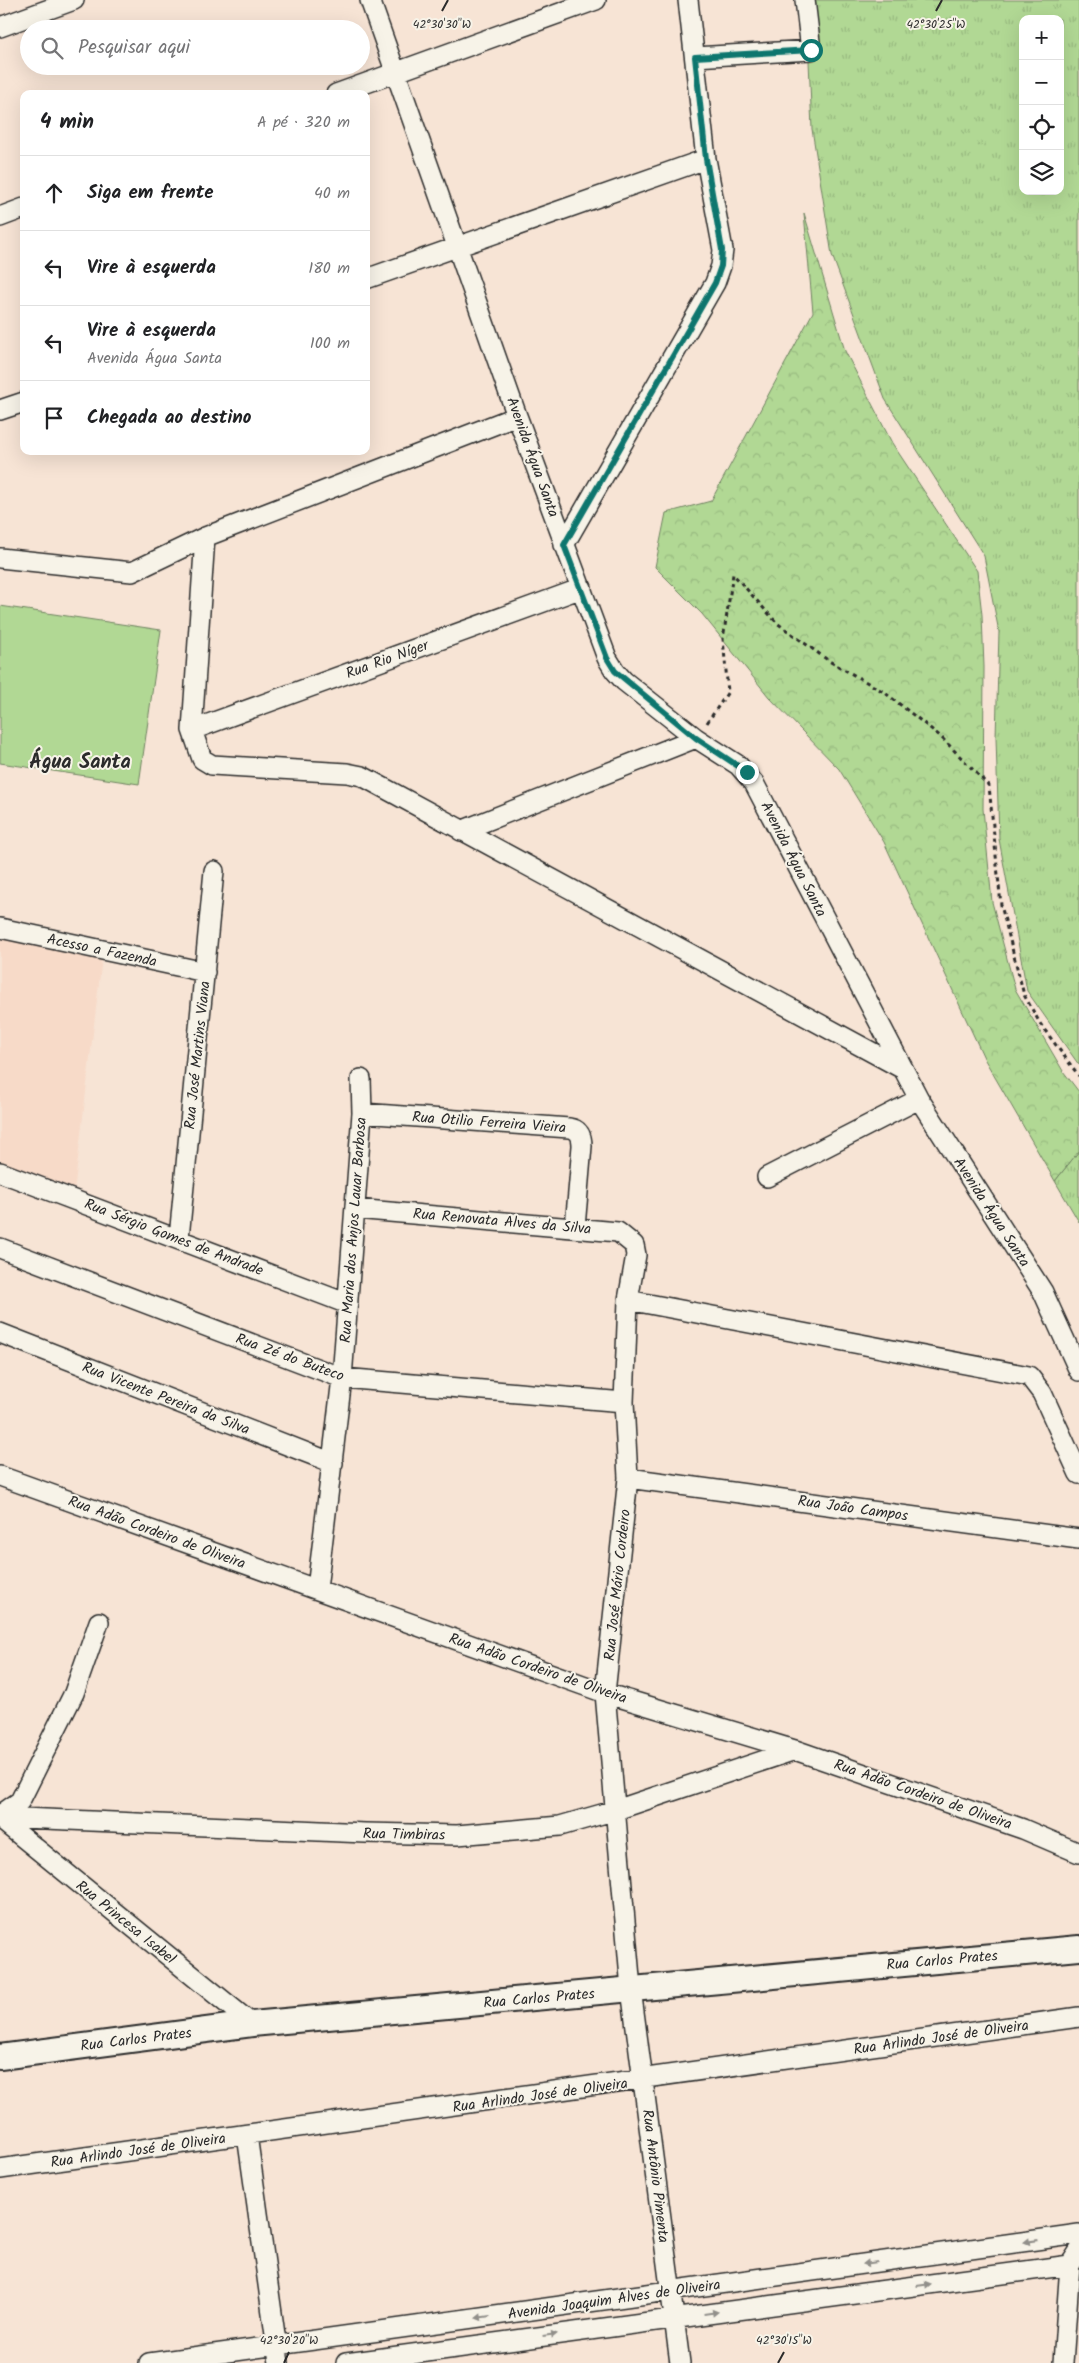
<!DOCTYPE html>
<html lang="pt">
<meta charset="utf-8">
<style>
:root{--surface:#fff;--page:#f2f2f2;--text:#202124;--muted:#757577;--line:#e0e0e0}
body{margin:0;font-family:Kalam,sans-serif;background:var(--page);color:var(--text)}
.controls{position:absolute;right:15px;top:15px;display:grid;overflow:hidden;border-radius:10px;box-shadow:0 5px 20px #0002}
.controls button{width:45px;height:45px;display:grid;place-items:center;padding:0;border:0;border-bottom:1px solid var(--line);background:var(--surface);color:var(--text);font:25px sans-serif}
.stop{position:absolute;width:15px;height:15px;margin:-11px;border:4px solid #0f766e;border-radius:50%;background:#fff}
.stop.end{background:#0f766e;border-color:#fff;box-shadow:0 1px 5px #0008}
.list{margin:0;padding:0;list-style:none}
h2{display:flex;justify-content:space-between;align-items:center;height:65px;margin:0;padding:0 20px;font-size:21px}
h2 small{font-size:16px;font-weight:400;color:var(--muted)}
.list li{display:grid;grid-template-columns:32px 1fr auto;gap:15px;align-items:center;box-sizing:border-box;height:75px;padding:0 20px;border-top:1px solid var(--line)}
.list b{display:block;font-size:19px;white-space:nowrap}
.list p{margin:0;font-size:16px;white-space:nowrap;color:var(--muted)}
.list em{font-size:16px;font-style:normal;color:var(--muted)}
.icon{flex:none;width:28px;height:28px;fill:none;stroke:currentColor;stroke-width:2;stroke-linecap:round;stroke-linejoin:round}
.map{position:relative;flex:none;width:1079px;height:2363px;overflow:hidden}
.search{position:absolute;background:var(--surface);box-shadow:0 5px 20px #0002;left:20px;top:20px;width:350px;height:55px;display:flex;align-items:center;gap:12px;box-sizing:border-box;padding:0 18px;border-radius:28px;color:var(--muted);font-size:19px}
.panel{position:absolute;background:var(--surface);box-shadow:0 5px 20px #0002;left:20px;top:90px;width:350px;height:365px;border-radius:10px}
.map>svg:first-child{display:block}
.built{fill:#f7dac8}
.grass{fill:url(#grass-tufts);stroke:#6e8260;fill-rule:evenodd}
.forest{fill:url(#forest-crowns);stroke:#6e8260}
.park{fill:#b1d894;stroke:#6e8260}
.lines{fill:none;stroke-linecap:round;stroke-linejoin:round}
.minor-casing{stroke:#2b2b2b;stroke-width:22}
.tertiary-casing{stroke:#2b2b2b;stroke-width:28}
.path{stroke:#2b2b2b;stroke-width:3;stroke-dasharray:4 4;stroke-linecap:butt}
.minor{stroke:#f7f3e8;stroke-width:19}
.tertiary{stroke:#f7f3e8;stroke-width:24}
.oneway{fill:#918f8a}
.route{stroke:#0f766e;stroke-width:6}
.ticks{fill:none;stroke:#2b2b2b;stroke-width:2}
.labels{text-anchor:middle;stroke-width:4;stroke-linejoin:round;paint-order:stroke}
.street-label{font-size:15px;fill:#2b2b2b;stroke:#f7f3e8}
.district-label{font-size:20px;font-weight:bold;fill:#2b2b2b;stroke:#f7f3e8}
.ticks-label{font-size:12px;text-anchor:middle;fill:#2b2b2b;stroke:#f7f3e8;stroke-width:4;stroke-linejoin:round;paint-order:stroke}
</style>
<div class="map">
<svg width="1079" height="2363" viewBox="0 0 1079 2363">
<defs>
<pattern id="grass-tufts" width="24" height="20" patternUnits="userSpaceOnUse" patternTransform="scale(1.25)"><rect width="24" height="20" fill="#b1d894"/><path d="M3 7l-1-3M5 7V3M7 7l1-3M15 17l-1-3M17 17v-4M19 17l1-3" fill="none" stroke="#98ba80"/></pattern>
<pattern id="forest-crowns" width="20" height="18" patternUnits="userSpaceOnUse" patternTransform="scale(1.25)"><rect width="20" height="18" fill="#b1d894"/><path d="M2 6a3 3 0 1 1 6 0M12 15a3 3 0 1 1 6 0" fill="none" stroke="#98ba80"/></pattern>
</defs>
<rect width="100%" height="100%" fill="#f7e4d5"/>
<filter id="ink" filterUnits="userSpaceOnUse"><feTurbulence type="fractalNoise" baseFrequency=".02" numOctaves="2"/><feDisplacementMap in="SourceGraphic" scale="10" xChannelSelector="R" yChannelSelector="G"/><feConvolveMatrix kernelMatrix="1 2 1 2 8 2 1 2 1" color-interpolation-filters="sRGB"/></filter>
<g filter="url(#ink)">
<path class="built" d="M0 935 102 958 74 1192 0 1164Z"/>
<path class="grass" d="M811 0H1079V1065L1027 991 999 839 996 737 999 632 984 556 885 399 832 255 812 129 807 16ZM1023 19H1060V191H1023Z
M1079 1151V1222L1055 1181Z"/>
<path class="forest" d="M804 213 845 351 892 443 977 571 982 615 984 667 983 809 992 902 1015 989 1063 1071 1079 1092V1151L1055 1181 985 1060 884 842 839 769 769 697 702 614 655 567 666 513 711 501 813 312Z"/>
<path class="park" d="M0 606 161 630 139 784 0 763Z"/>
<g class="lines">
<g class="minor-casing">
<path id="minor" d="M370 0 517 416 607 658 615 671 624 681 696 738 738 765 754 783 919 1099 1043 1292 1079 1371
M0 27 74 0
M695 57 811 50 805 0
M336 94 596 0
M0 217 24 208
M366 279 706 159
M0 410 24 402
M205 537 192 730 202 759 212 765 347 773 362 776 903 1069
M564 545 715 283 721 266 723 250 706 159 688 0
M0 558 132 572 205 537 517 416
M192 730 582 588
M461 831 696 738
M0 928 205 972
M362 1113 569 1128C579 1129 582 1136 582 1146L575 1227
M0 1172 348 1304
M767 1177 919 1099
M355 1209 618 1232 634 1245 636 1255 628 1300 624 1402 628 1478 605 1693 631 1989 680 2363
M179 1238 214 871
M0 1248 342 1378 624 1402
M628 1300 1029 1376 1042 1393 1079 1474
M0 1333 333 1463
M0 1476 605 1693 795 1750 1023 1829 1079 1853
M628 1478 1079 1539
M317 1589 342 1378 362 1113 361 1079
M0 1815 20 1801 74 1693 99 1622
M0 1817 365 1833 457 1835 560 1826 616 1810 795 1750
M0 1819 252 2024
M247 2135 279 2363
M0 2169 1079 2017
M149 2363 1079 2234
M346 2363 1070 2265
M1063 2363 1070 2265 1079 2251"/>
</g>
<g class="tertiary-casing">
<path id="tertiary" d="M0 2057 252 2024 1079 1948"/>
</g>
<path class="path" d="M707 723 728 692 723 639 733 574 777 623 829 661 884 692 940 736 989 786 1001 905 1024 995 1041 1025 1079 1076"/>
<use href="#minor" class="minor"/>
<use href="#tertiary" class="tertiary"/>
</g>
<defs><path id="oneway-solid" d="M-6-.8H1V-3.2L6.5 0L1 3.2V.8H-6Z" transform="scale(1.25)"/></defs>
<g class="oneway">
<use href="#oneway-solid" transform="translate(1031 2241) rotate(172)"/>
<use href="#oneway-solid" transform="translate(870 2263) rotate(172)"/>
<use href="#oneway-solid" transform="translate(924 2285) rotate(-8)"/>
<use href="#oneway-solid" transform="translate(711 2313) rotate(-8)"/>
<use href="#oneway-solid" transform="translate(483 2317) rotate(172)"/>
<use href="#oneway-solid" transform="translate(550 2335) rotate(-8)"/>
</g>
</g>
<g class="lines" filter="url(#ink)">
<path class="route" d="M747 772 696 738 615 671 607 658 564 545 715 283 721 266 722 250 706 159 695 57 811 50"/>
</g>
<path class="ticks" d="M442 11 448 0M936 11 942 0M284 2363 289 2352M778 2363 784 2352"/>
<g class="labels">
<g class="street-label">
<text transform="translate(533 457) rotate(70)" y="5">Avenida Água Santa</text>
<text transform="translate(387 659) rotate(-20)" y="5">Rua Rio Níger</text>
<text transform="translate(794 859) rotate(63)" y="5">Avenida Água Santa</text>
<text transform="translate(102 950) rotate(12)" y="5">Acesso a Fazenda</text>
<text transform="translate(197 1055) rotate(-84)" y="5">Rua José Martins Viana</text>
<text transform="translate(489 1122) rotate(4)" y="5">Rua Otilio Ferreira Vieira</text>
<text transform="translate(992 1212) rotate(57)" y="5">Avenida Água Santa</text>
<text transform="translate(502 1221) rotate(5)" y="5">Rua Renovata Alves da Silva</text>
<text transform="translate(353 1230) rotate(-86)" y="5">Rua Maria dos Anjos Lauar Barbosa</text>
<text transform="translate(174 1237) rotate(21)" y="5">Rua Sérgio Gomes de Andrade</text>
<text transform="translate(290 1357) rotate(20)" y="5">Rua Zé do Buteco</text>
<text transform="translate(166 1398) rotate(21)" y="5">Rua Vicente Pereira da Silva</text>
<text transform="translate(853 1508) rotate(8)" y="5">Rua João Campos</text>
<text transform="translate(157 1532) rotate(20)" y="5">Rua Adão Cordeiro de Oliveira</text>
<text transform="translate(617 1585) rotate(-84)" y="5">Rua José Mário Cordeiro</text>
<text transform="translate(538 1668) rotate(19)" y="5">Rua Adão Cordeiro de Oliveira</text>
<text transform="translate(923 1794) rotate(19)" y="5">Rua Adão Cordeiro de Oliveira</text>
<text transform="translate(404 1834) rotate(1)" y="5">Rua Timbiras</text>
<text transform="translate(126 1922) rotate(39)" y="5">Rua Princesa Isabel</text>
<text transform="translate(942 1960) rotate(-5)" y="5">Rua Carlos Prates</text>
<text transform="translate(539 1998) rotate(-5)" y="5">Rua Carlos Prates</text>
<text transform="translate(941 2037) rotate(-8)" y="5">Rua Arlindo José de Oliveira</text>
<text transform="translate(136 2039) rotate(-7)" y="5">Rua Carlos Prates</text>
<text transform="translate(540 2095) rotate(-8)" y="5">Rua Arlindo José de Oliveira</text>
<text transform="translate(138 2150) rotate(-8)" y="5">Rua Arlindo José de Oliveira</text>
<text transform="translate(656 2176) rotate(83)" y="5">Rua Antônio Pimenta</text>
<text transform="translate(614 2299) rotate(-8)" y="5">Avenida Joaquim Alves de Oliveira</text>
</g>
<g class="district-label">
<text x="80" y="768">Água Santa</text>
</g>
</g>
<g class="ticks-label">
<text x="442" y="28">42°30'30"W</text>
<text x="936" y="28">42°30'25"W</text>
<text x="289" y="2344">42°30'20"W</text>
<text x="784" y="2344">42°30'15"W</text>
</g>
</svg>
<div class="controls">
<button>+</button>
<button>−</button>
<button><svg class="icon" aria-label="locate" viewBox="0 0 24 24"><circle cx="12" cy="12" r="6"/><path d="M12 2v4M12 18v4M2 12h4M18 12h4"/></svg></button>
<button><svg class="icon" aria-label="layers" viewBox="0 0 24 24"><path d="M12 4l9 5-9 5-9-5zM3 14l9 5 9-5"/></svg></button>
</div>
<div class="stop" style="left:811px;top:50px"></div>
<div class="stop end" style="left:747px;top:772px"></div>
<div class="search"><svg class="icon" aria-label="search" viewBox="0 0 24 24"><circle cx="10" cy="10" r="6"/><path d="M15 15l6 6"/></svg>Pesquisar aqui</div>
<section class="panel">
<h2>4 min<small>A pé · 320 m</small></h2>
<ul class="list">
<li><svg class="icon" aria-label="ahead" viewBox="0 0 24 24"><path d="M12 20V5M6 11l6-6 6 6"/></svg><div><b>Siga em frente</b></div><em>40 m</em></li>
<li><svg class="icon" aria-label="left" viewBox="0 0 24 24"><path d="M17 20v-9H6M10 6l-5 5 5 5"/></svg><div><b>Vire à esquerda</b></div><em>180 m</em></li>
<li><svg class="icon" aria-label="left" viewBox="0 0 24 24"><path d="M17 20v-9H6M10 6l-5 5 5 5"/></svg><div><b>Vire à esquerda</b><p>Avenida Água Santa</p></div><em>100 m</em></li>
<li><svg class="icon" aria-label="arrive" viewBox="0 0 24 24"><path d="M6 21V4h12l-3 4 3 4H6"/></svg><div><b>Chegada ao destino</b></div></li>
</ul>
</section>
</div>
